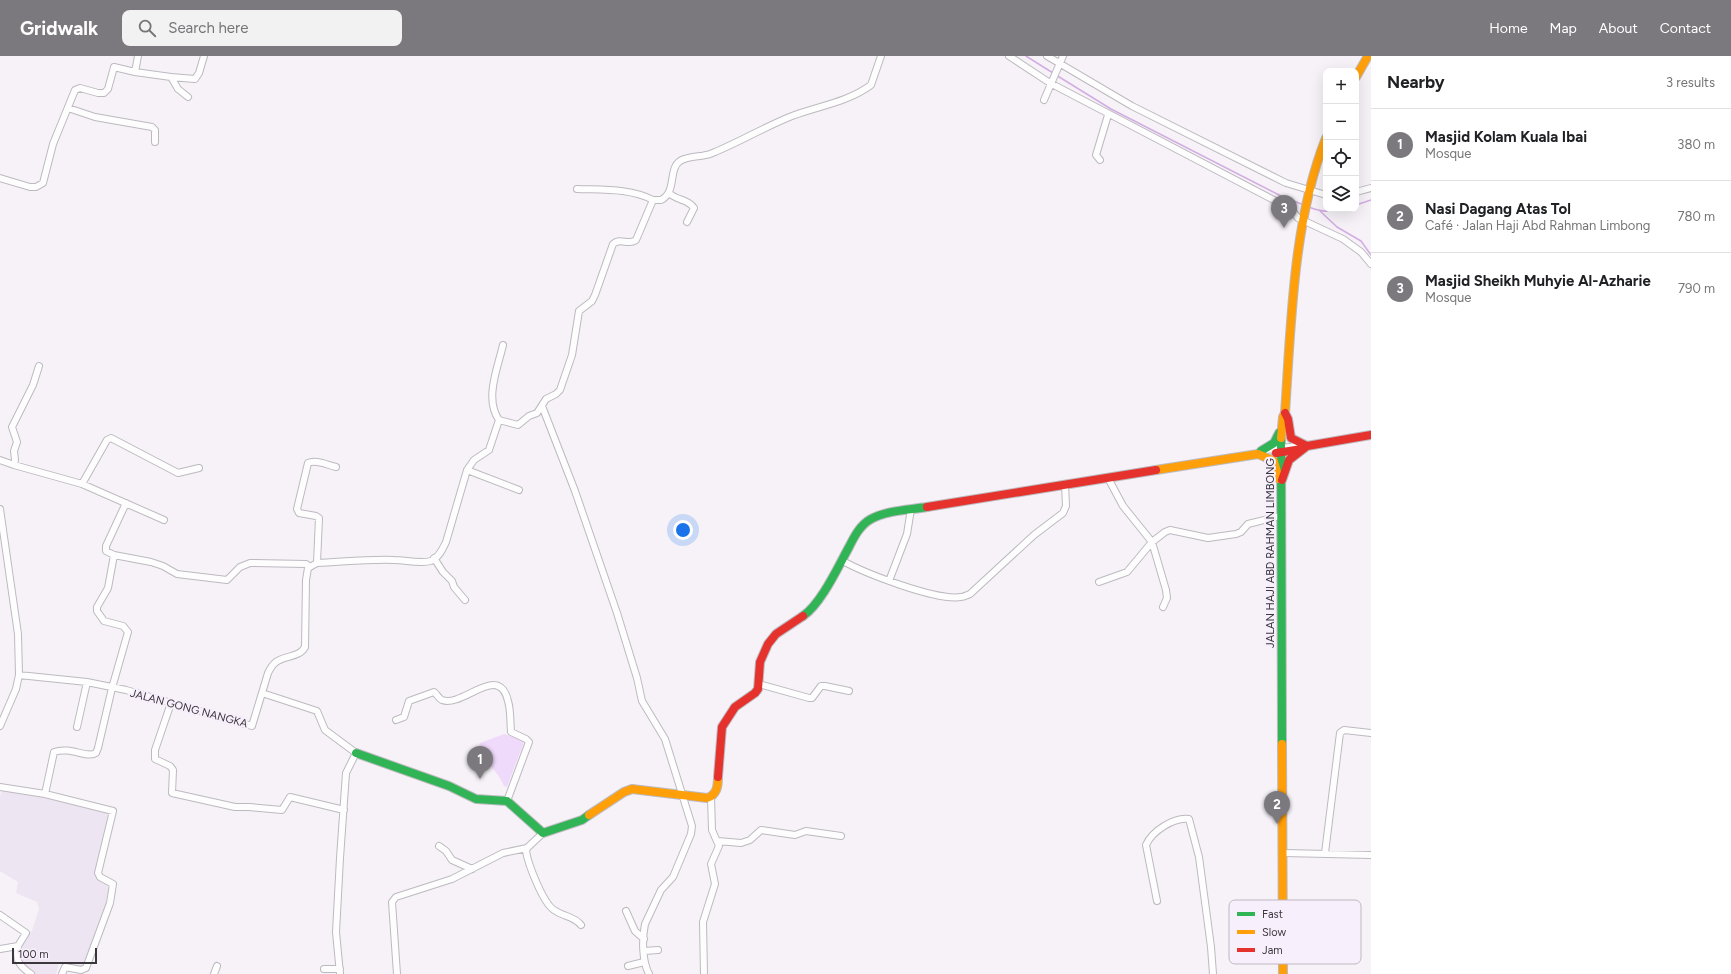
<!DOCTYPE html>
<meta charset="utf-8">
<style>
:root{--surface:#fff;--page:#f2f2f2;--text:#202124;--muted:#757577;--line:#e0e0e0;--accent:#7c797e}
body{margin:0;font-family:Figtree,sans-serif;background:var(--page);color:var(--text)}
.controls{position:absolute;right:12px;top:12px;display:grid;overflow:hidden;border-radius:8px;box-shadow:0 4px 16px #0002}
.controls button{width:36px;height:36px;display:grid;place-items:center;padding:0;border:0;border-bottom:1px solid var(--line);background:var(--surface);color:var(--text);font:20px sans-serif}
.scale{position:absolute;left:12px;bottom:10px;width:85px;box-sizing:border-box;padding-left:4px;border:2px solid #3b383d;border-top:0;font-size:11px;line-height:14px;white-space:nowrap;color:#3b383d;-webkit-text-stroke:3px #f7effb;paint-order:stroke}
.you{position:absolute;left:683px;top:474px;width:14px;height:14px;margin:-10px;border:3px solid #fff;border-radius:50%;background:#1a73e8;box-shadow:0 0 0 6px #1a73e833}
.badge{display:grid;place-items:center;width:26px;height:26px;border-radius:50%;background:var(--accent);color:#fff;font-size:13px;font-weight:700}
.pin{position:absolute;translate:-50% -33px;filter:drop-shadow(0 1px 2px #0008)}
.pin::after{content:'';position:absolute;top:21px;width:14px;height:12px;background:inherit;clip-path:polygon(0 0,100% 0,50% 100%)}
.list{margin:0;padding:0;list-style:none}
h2{display:flex;justify-content:space-between;align-items:center;height:52px;margin:0;padding:0 16px;font-size:17px}
h2 small{font-size:13px;font-weight:400;color:var(--muted)}
.list li{display:grid;grid-template-columns:26px 1fr auto;gap:12px;align-items:center;box-sizing:border-box;height:72px;padding:0 16px;border-top:1px solid var(--line)}
.list b{display:block;font-size:15px;white-space:nowrap}
.list p{margin:0;font-size:13px;white-space:nowrap;color:var(--muted)}
.list em{font-size:13px;font-style:normal;color:var(--muted)}
.icon{flex:none;width:22px;height:22px;fill:none;stroke:currentColor;stroke-width:2;stroke-linecap:round;stroke-linejoin:round}
.map{position:relative;flex:none;width:1371px;height:918px;overflow:hidden}
header{display:flex;align-items:center;gap:24px;box-sizing:border-box;height:56px;padding:0 20px;background:var(--accent);color:#fff}
header strong{font-size:19px}
nav{display:flex;gap:22px;margin-inline-start:auto;font-size:14px}
.search{width:280px;height:36px;background:var(--page);display:flex;align-items:center;gap:10px;box-sizing:border-box;padding:0 14px;border-radius:8px;color:var(--muted);font-size:15px}
main{display:flex}
aside{flex:1;background:var(--surface)}
.map>svg:first-child{display:block}
.built{fill:#eee5f2}
.green{fill:#f0dafb}
.lines{fill:none;stroke-linecap:round;stroke-linejoin:round}
.stream{stroke:#d2ade2;stroke-width:1.5}
.street-casing{stroke:#bdbabf;stroke-width:8}
.fast-casing{stroke:#bdbabf;stroke-width:10}
.slow-casing{stroke:#bdbabf;stroke-width:10}
.jam-casing{stroke:#bdbabf;stroke-width:10}
.street{stroke:#fefdfe;stroke-width:6}
.fast{stroke:#30b455;stroke-width:8}
.slow{stroke:#ff9f0a;stroke-width:8}
.jam{stroke:#e5322d;stroke-width:8}
.labels{text-anchor:middle;stroke-width:4;stroke-linejoin:round;paint-order:stroke}
.street-label{font-size:11px;fill:#3b383d;stroke:#f7effb}
.key{fill:#f7effb;stroke:#bfb8c2;stroke-width:1}
.key-label{font-size:11px;fill:#3b383d}
</style>
<header>
<strong>Gridwalk</strong>
<div class="search"><svg class="icon" aria-label="search" viewBox="0 0 24 24"><circle cx="10" cy="10" r="6"/><path d="M15 15l6 6"/></svg>Search here</div>
<nav><a>Home</a><a>Map</a><a>About</a><a>Contact</a></nav>
</header>
<main>
<div class="map">
<svg width="1371" height="918" viewBox="0 0 1371 918">
<rect width="100%" height="100%" fill="#f6f2f8"/>
<path class="built" d="M2 734 44 740 112 755 95 821 110 827 104 855 84 909 80 912 59 907 56 918H33L21 909 17 900 27 878 32 875 39 853 37 846 16 837 18 826 0 815V741Z"/>
<path class="green" d="M504 678 521 684 524 686 507 731 504 730C499 718 488 705 475 700L480 687Z"/>
<g class="lines">
<path class="stream" d="M1026 0 1053 17
M1056 19 1111 53 1283 141 1304 149
M1356 149 1371 144
M1309 151C1321 156 1332 157 1344 153
M1320 155 1337 171 1361 185 1371 199"/>
<g class="street-casing">
<path id="street" d="M1009 0 1050 27 1291 153 1298 162 1343 183 1361 196 1371 208
M1047 0 1132 50 1286 127 1326 139
M135 16 171 21 178 33 188 41
M171 21 195 23 199 17 204 0
M1044 44 1063 0
M68 52 95 61 152 71 155 74V86
M1100 104 1096 99 1108 59
M0 122 30 131H36L43 127 53 88 75 34 80 32 98 37H104L108 33 114 11 135 16 138 0
M577 133C602 134 630 132 653 144
M1356 136 1371 132
M669 137C677 145 687 142 694 152L687 166
M503 289C498 311 484 343 499 364L518 369 529 360 537 357 546 343 556 338 560 334 572 299 579 255 592 245 595 239 613 188C620 181 629 190 636 184L653 144H661C677 136 668 113 680 105 688 100 701 101 710 98 738 87 764 71 792 60 819 50 848 46 871 29L881 0
M542 350 575 435 617 557 637 622 642 645 665 683 692 770 691 778 673 821 661 834 645 868C642 883 642 905 649 918
M1266 394 1304 389
M0 404 14 409 82 428 164 464
M14 409 15 404 14 395 17 386 12 371 33 329 39 310
M467 414 519 434
M1108 422 1123 450 1152 486 1166 534 1167 542 1163 551
M82 428 107 384 111 382 178 417 199 412
M126 447 106 490V495L114 499 151 506 163 510 177 518 227 524 240 511 250 507 306 508 310 511
M0 453 18 578 19 619 16 633 0 670
M434 502 443 516 452 525 454 531 465 544
M841 504C864 517 936 545 961 541 964 541 967 539 970 538L1034 479 1063 457 1066 450 1065 428
M317 507 319 462 316 460 299 457 297 453 308 407C316 403 327 409 336 411
M889 525 907 478 911 453
M1099 526 1127 516 1152 486 1165 476 1170 474 1208 482 1236 478 1241 476 1248 468 1280 460
M19 619 87 626 126 634 252 670 268 617C270 613 272 609 276 606 285 599 299 602 305 591L306 524 308 512 317 507C342 506 368 503 394 504 405 504 420 508 431 505 439 502 443 492 446 486L467 414 474 404 489 394 499 364
M759 628 809 642H812L821 630H825L849 635
M262 637 317 655 325 674 356 697 346 717 340 802 336 876 340 918
M171 647 155 694V703L170 710 173 714 172 737 235 751H249L282 754 290 741 344 754
M396 664 404 661 409 645 434 636C437 638 438 642 442 644 463 652 499 606 508 645 511 655 510 665 511 676L526 683 529 686 507 745
M77 671 87 626
M0 731 45 738 113 755 98 817 100 821 113 828 110 847 86 912 81 914 65 911 62 918
M45 738 54 696C71 690 87 703 96 697L98 692 112 632 128 576 123 570 104 565 97 555V551L108 532 114 499
M543 777 527 792 526 795C528 808 543 847 554 854 564 861 574 860 581 869
M718 785 741 787 750 784 761 774 795 779 806 775 841 780
M439 790 446 795 452 804 472 813
M1284 797 1371 799
M1325 797 1340 677 1344 674 1371 677
M1157 845 1146 789C1152 775 1174 761 1189 763L1199 801 1211 891 1213 918
M626 855 635 875 644 883
M0 859 26 877 18 890 0 893
M18 890C15 904 19 910 31 918
M644 895 658 894
M628 910 644 906
M324 913H340
M214 918 217 910
M397 918 392 846 396 841 452 823 503 797 527 792
M704 918 703 866 715 828 711 808 719 790 712 774 711 741"/>
</g>
<g class="fast-casing">
<path id="fast" d="M1281 382 1282 688
M1261 395 1274 387 1279 377
M803 560C821 548 838 511 849 491 854 481 860 469 871 463 888 454 909 454 927 451
M356 697 449 730 476 743 507 745 543 777 582 764 589 759"/>
</g>
<g class="slow-casing">
<path id="slow" d="M1356 21 1368 0
M1281 382 1283 361 1285 357C1291 269 1293 164 1326 82
M1156 414 1258 398 1274 405 1279 423
M1282 688 1283 918
M589 759 624 736 632 733 707 742C717 739 718 730 718 721"/>
</g>
<g class="jam-casing">
<path id="jam" d="M1285 357 1288 363 1291 382 1307 390
M1276 397 1302 393
M1282 424 1289 404 1307 390 1371 379
M927 451 1156 414
M718 721 722 671 735 651 755 637 758 633 760 606 768 588 776 578 803 560"/>
</g>
<use href="#street" class="street"/>
<use href="#fast" class="fast"/>
<use href="#slow" class="slow"/>
<use href="#jam" class="jam"/>
</g>
<g class="labels">
<g class="street-label">
<text transform="translate(1270 497) rotate(-90)" y="4">JALAN HAJI ABD RAHMAN LIMBONG</text>
<text transform="translate(189 652) rotate(15)" y="4">JALAN GONG NANGKA</text>
</g>
</g>
<rect x="1229" y="844" width="132" height="64" rx="6" class="key"/>
<rect x="1237" y="856" width="18" height="4" fill="#30b455"/>
<rect x="1237" y="874" width="18" height="4" fill="#ff9f0a"/>
<rect x="1237" y="892" width="18" height="4" fill="#e5322d"/>
<g class="key-label">
<text x="1262" y="862">Fast</text>
<text x="1262" y="880">Slow</text>
<text x="1262" y="898">Jam</text>
</g>
</svg>
<div class="controls">
<button>+</button>
<button>−</button>
<button><svg class="icon" aria-label="locate" viewBox="0 0 24 24"><circle cx="12" cy="12" r="6"/><path d="M12 2v4M12 18v4M2 12h4M18 12h4"/></svg></button>
<button><svg class="icon" aria-label="layers" viewBox="0 0 24 24"><path d="M12 4l9 5-9 5-9-5zM3 14l9 5 9-5"/></svg></button>
</div>
<div class="scale">100 m</div>
<div class="you"></div>
<div class="pin badge" style="left:480px;top:723px">1</div>
<div class="pin badge" style="left:1277px;top:768px">2</div>
<div class="pin badge" style="left:1284px;top:172px">3</div>
</div>
<aside>
<h2>Nearby<small>3 results</small></h2>
<ul class="list">
<li><span class="badge">1</span><div><b>Masjid Kolam Kuala Ibai</b><p>Mosque</p></div><em>380 m</em></li>
<li><span class="badge">2</span><div><b>Nasi Dagang Atas Tol</b><p>Café · Jalan Haji Abd Rahman Limbong</p></div><em>780 m</em></li>
<li><span class="badge">3</span><div><b>Masjid Sheikh Muhyie Al-Azharie</b><p>Mosque</p></div><em>790 m</em></li>
</ul>
</aside>
</main>
